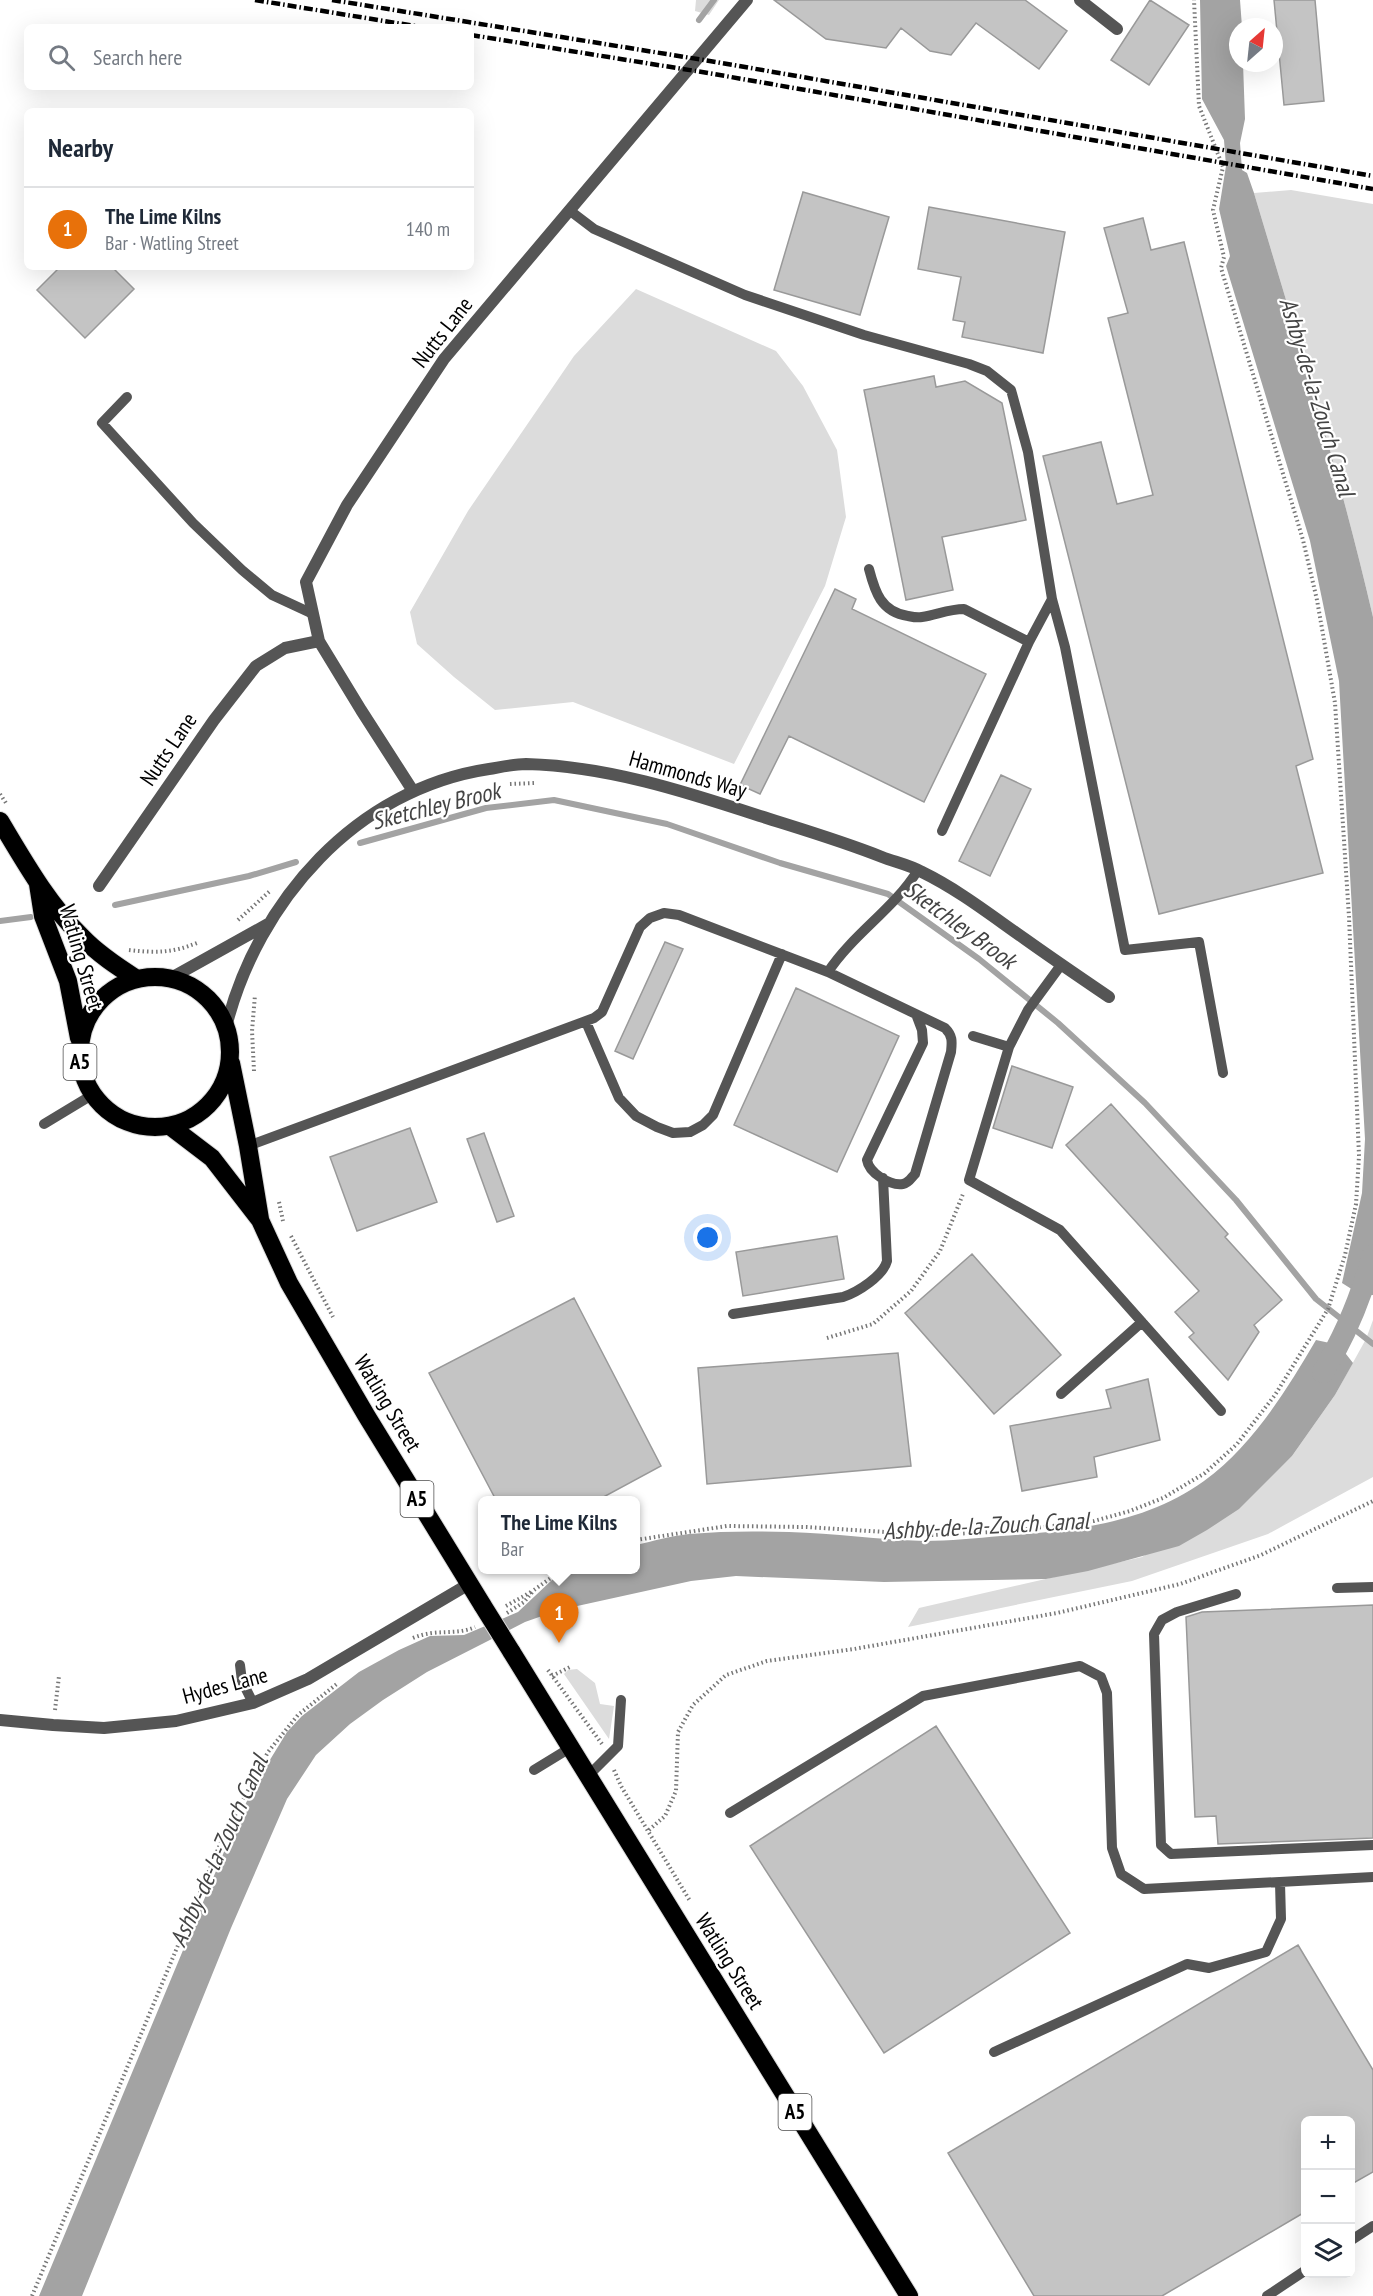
<!DOCTYPE html>
<meta charset="utf-8">
<style>
:root{--surface:#fff;--page:#f2f2f3;--text:#1f2937;--muted:#747a83;--line:#e0e1e3;--accent:#7c3aed}
body{margin:0;font-family:"PT Sans Narrow",sans-serif;background:var(--page);color:var(--text)}
.controls{position:absolute;right:18px;bottom:18px;display:grid;overflow:hidden;border-radius:9px;box-shadow:0 6px 24px #0002}
.controls button{width:54px;height:54px;display:grid;place-items:center;padding:0;border:0;border-bottom:2px solid var(--line);background:var(--surface);color:var(--text);font:30px sans-serif}
.compass{position:absolute;left:1229px;top:18px;width:54px;height:54px;border-radius:50%;background:var(--surface);box-shadow:0 6px 24px #0002;rotate:27deg}
.you{position:absolute;left:708px;top:1238px;width:21px;height:21px;margin:-15px;border:4px solid #fff;border-radius:50%;background:#1a73e8;box-shadow:0 0 0 9px #1a73e833}
.badge{display:grid;place-items:center;width:39px;height:39px;border-radius:50%;background:var(--accent);color:#fff;font-size:20px;font-weight:700}
.pin{position:absolute;translate:-50% -50px;filter:drop-shadow(0 2px 3px #0008)}
.pin::after{content:'';position:absolute;top:32px;width:21px;height:18px;background:inherit;clip-path:polygon(0 0,100% 0,50% 100%)}
.popup{position:absolute;left:478px;top:1496px;width:162px;height:78px;box-sizing:border-box;display:grid;place-content:center;border-radius:9px;background:var(--surface);filter:drop-shadow(0 2px 4px #0005);font-size:20px;white-space:nowrap;color:var(--muted)}
.popup b{font-size:22px;color:var(--text)}
.popup::after{content:'';position:absolute;left:50%;top:100%;margin-left:-12px;border:12px solid transparent;border-top-color:var(--surface)}
.list{margin:0;padding:0;list-style:none}
h2{display:flex;justify-content:space-between;align-items:center;height:78px;margin:0;padding:0 24px;font-size:26px}
h2 small{font-size:20px;font-weight:400;color:var(--muted)}
.list li{display:grid;grid-template-columns:39px 1fr auto;gap:18px;align-items:center;box-sizing:border-box;height:84px;padding:0 24px;border-top:2px solid var(--line)}
.list b{display:block;font-size:22px;white-space:nowrap}
.list p{margin:0;font-size:20px;white-space:nowrap;color:var(--muted)}
.list em{font-size:20px;font-style:normal;color:var(--muted)}
.icon{flex:none;width:33px;height:33px;fill:none;stroke:currentColor;stroke-width:2;stroke-linecap:round;stroke-linejoin:round}
.map{position:relative;flex:none;width:1373px;height:2296px;overflow:hidden}
.search{position:absolute;background:var(--surface);box-shadow:0 6px 24px #0002;left:24px;top:24px;width:450px;height:66px;display:flex;align-items:center;gap:15px;box-sizing:border-box;padding:0 21px;border-radius:9px;color:var(--muted);font-size:22px}
.panel{position:absolute;background:var(--surface);box-shadow:0 6px 24px #0002;left:24px;top:108px;width:450px;height:162px;border-radius:9px}
.map>svg:first-child{display:block}
.green{fill:#dcdcdc}
.water{fill:#a3a3a3}
.lines{fill:none;stroke-linecap:round;stroke-linejoin:round}
.stream{stroke:#a3a3a3;stroke-width:6}
.canal{stroke:#a3a3a3;stroke-width:22}
.building{fill:#c4c4c4;stroke:#999;stroke-width:1.5}
.highway-casing{stroke:#dbdbdb;stroke-width:20}
.path{stroke:#777;stroke-width:4;stroke-dasharray:1.5 3;stroke-linecap:butt}
.lane{stroke:#555;stroke-width:10}
.street{stroke:#555;stroke-width:12}
.highway{stroke:#000;stroke-width:18}
.rail{stroke:#000;stroke-width:4.5;stroke-dasharray:9 3 1.5 3;stroke-linecap:butt}
.highway-bridge-casing{stroke:#dbdbdb;stroke-width:20;stroke-linecap:butt}
.highway-bridge{stroke:#000;stroke-width:18}
.labels{text-anchor:middle;stroke-width:4.5;stroke-linejoin:round;paint-order:stroke}
.shield{fill:#fff;stroke:#4c4c4c;stroke-width:1.5}
.shield-label{font-size:21px;font-weight:bold;fill:#000}
.street-label{font-size:22px;fill:#000;stroke:#fff}
.water-label{font-size:24px;font-style:italic;fill:#444;stroke:#fff}
</style>
<div class="map">
<svg width="1373" height="2296" viewBox="0 0 1373 2296">
<rect width="100%" height="100%" fill="#fff"/>
<path class="green" d="M696 0H719L709 15 695 11Z
M1291 190 1373 204V617C1340 474 1296 334 1254 193Z
M636 289 776 351 803 386 837 450 846 517 825 586 734 764 573 702 495 710 454 677 417 644 410 612 468 511 574 356Z
M1373 1320V1477L1268 1534 1132 1581 908 1627 919 1608 1142 1557 1269 1478 1292 1456 1335 1395 1366 1339Z
M577 1669 595 1683 600 1704 614 1706 609 1739 564 1674 568 1670Z"/>
<path class="water" d="M1200 0H1240L1242 27H1238V63H1243L1245 119 1240 143 1242 170 1247 173 1254 193C1296 334 1340 474 1373 617V1295H1361L1342 1283 1362 1193 1365 1139 1339 681 1310 541 1226 266 1230 256 1219 209 1226 166 1224 140 1202 99Z
M1316 1340 1339 1345 1353 1363 1335 1395 1292 1456 1239 1509 1207 1530 1179 1546 1088 1571 1046 1579 884 1582 736 1576 691 1581 559 1610 525 1622 427 1672 383 1700 350 1724 316 1755 287 1799 231 1928 82 2296H39L236 1823 257 1781 287 1732 302 1716 359 1672 399 1650 430 1636 464 1635 518 1612 553 1579 568 1570H636V1545C653 1541 671 1536 689 1534 722 1531 756 1531 789 1532 834 1533 879 1540 924 1541 950 1541 976 1538 1001 1536 1072 1531 1144 1524 1204 1481 1253 1445 1286 1391 1316 1340Z"/>
<g class="lines">
<path class="stream" d="M699 20 714 0
M360 843 486 808 554 800 667 824 780 863 888 894 979 959 1058 1023 1145 1103 1236 1200 1316 1299 1373 1344
M115 905 249 876 296 862
M0 921 31 917"/>
<path class="canal" d="M1323 1372C1346 1335 1361 1297 1373 1255"/>
</g>
<path class="building" d="M774 0H1025L1067 31 1039 69 976 23 951 55 930 51 901 28 886 48 826 39Z
M1150 0 1189 25 1149 85 1111 60Z
M1274 0H1315L1324 101 1284 105Z
M803 192 889 217 860 315 774 290Z
M929 207 1065 232 1043 353 962 337 965 322 953 320 961 277 918 269Z
M1143 218 1151 250 1184 242 1313 759 1296 766 1323 873 1159 914 1043 456 1101 442 1117 504 1153 495 1108 318 1128 313 1104 228Z
M60 267H112L134 289 85 338 37 290Z
M934 376 936 387 965 381 1002 403 1026 520 942 537 953 590 906 600 864 390Z
M835 589 856 599 852 609 986 674 924 802 789 736 760 794 740 785Z
M1001 775 1031 789 990 876 959 861Z
M665 942 683 949 633 1059 615 1051Z
M796 988 899 1036 837 1172 734 1125Z
M1012 1066 1073 1087 1052 1148 993 1128Z
M1111 1104 1228 1234 1225 1237 1282 1300 1254 1325 1259 1332 1228 1380 1189 1337 1194 1333 1175 1312 1199 1291 1066 1145Z
M410 1128 437 1202 357 1231 330 1157Z
M484 1133 514 1216 497 1222 467 1139Z
M837 1236 844 1279 743 1296 736 1252Z
M972 1254 1061 1355 994 1414 905 1313Z
M574 1298 661 1466 598 1500H496L429 1373Z
M898 1353 911 1466 707 1484 698 1368Z
M1148 1379 1160 1440 1094 1457 1097 1477 1022 1491 1010 1426 1111 1408 1106 1390Z
M1373 1605V1838L1218 1844 1216 1816 1195 1817 1186 1617 1202 1612Z
M936 1726 1070 1933 884 2053 750 1846Z
M1298 1945 1373 2070V2172L1350 2185V2121H1305V2212L1162 2296H1034L948 2153Z"/>
<g class="lines">
<g class="highway-casing">
<path id="highway" d="M0 821C24 861 48 904 82 937 98 954 118 967 137 979
M38 884 43 916 68 981 79 1038
M80 1052a75 75 0 1 1 150 0a75 75 0 1 1-150 0Z
M231 1063 248 1146 260 1219
M170 1126 212 1158 260 1220 289 1283 366 1415 483 1606
M511 1651 909 2296"/>
</g>
<path class="path" d="M510 784 535 783
M0 794 6 803
M238 920 270 891
M129 950C156 953 172 953 197 943
M254 1071 252 1031 255 995
M279 1202 283 1221
M291 1236 333 1317
M827 1338 873 1324 911 1291 940 1251 963 1194
M636 1540 727 1526 806 1527 933 1535 1010 1531 1094 1521 1130 1511 1163 1498 1205 1473 1237 1444 1275 1395 1328 1309 1345 1255 1356 1204 1359 1156 1349 917 1335 703 1317 600 1303 540 1221 268 1224 257 1213 210 1223 167 1199 106 1194 0
M506 1606 531 1592
M507 1613 524 1602 534 1590 562 1570
M413 1638C437 1628 455 1636 475 1627
M548 1670 602 1744
M552 1676 570 1667
M55 1710 59 1676
M614 1770 621 1786 690 1901
M649 1830 665 1816 676 1791 678 1732 693 1705 726 1675 767 1661 854 1649 1057 1613 1180 1584 1261 1555 1373 1501
M32 2296 221 1842 268 1752 298 1715 338 1683"/>
<path class="lane" d="M569 210 594 229 745 295 864 335 969 364 987 371 1011 390 1028 452 1052 599 1029 642 942 831
M127 397 102 423 193 523 242 570 272 595 313 614
M869 569C875 592 881 612 908 616 913 617 917 618 922 617 936 615 949 609 964 609L1029 642
M1052 599 1065 647 1125 950 1199 942 1223 1073
M1061 965 1028 1010 1009 1047 969 1180 1060 1230 1221 1411
M828 972C853 934 894 909 918 870
M586 1022 619 1098 636 1116 657 1127 673 1133 690 1132 703 1125 713 1115 782 954
M973 1036 1009 1047
M44 1124 92 1095
M248 1146 594 1018 602 1012 640 927 650 918 664 913 679 915 828 972 945 1028C953 1036 952 1042 951 1052L915 1174C911 1178 909 1183 903 1184 890 1186 869 1173 867 1160L923 1043 922 1030 916 1014
M733 1314 843 1297C858 1292 883 1276 887 1261L883 1178
M1061 1394 1142 1322
M1337 1588 1373 1587
M1236 1594 1177 1612 1162 1620 1154 1634 1161 1845 1171 1854 1373 1845
M240 1665 242 1681 253 1703
M534 1770 570 1748
M588 1776 618 1746 621 1700
M730 1813 923 1696 1080 1666 1101 1677 1107 1693 1112 1848 1121 1874 1144 1889 1373 1877
M994 2052 1187 1964 1209 1968 1266 1952 1281 1919 1280 1883
M1350 2241 1373 2226
M1267 2296 1306 2270"/>
<path class="street" d="M1080 0 1117 29
M413 791 361 710 319 641 306 582 347 505 444 359 747 0
M99 886 214 720 256 666 285 648 319 641
M171 978 268 924
M226 1027C258 901 356 789 489 769 501 767 514 764 526 764 606 766 684 791 760 816 801 829 842 841 882 857 895 862 910 865 922 872 959 890 992 916 1025 939 1053 959 1081 978 1109 997
M0 1720 53 1725 104 1728 176 1721 253 1703 308 1679 469 1584"/>
<use href="#highway" class="highway"/>
<path class="rail" d="M255 0 421 27
M332 0 716 62 1373 176
M471 35 708 73 1373 189"/>
<g class="highway-bridge-casing">
<path id="highway-bridge" d="M483 1606 511 1651"/>
</g>
<use href="#highway-bridge" class="highway-bridge"/>
</g>
<g class="labels">
<g class="shield">
<rect x="63.5" y="1044" width="33" height="36" rx="4.5"/>
<rect x="400.5" y="1481" width="33" height="36" rx="4.5"/>
<rect x="778.5" y="2094" width="33" height="36" rx="4.5"/>
</g>
<g class="shield-label">
<text x="80" y="1069">A5</text>
<text x="417" y="1506">A5</text>
<text x="795" y="2119">A5</text>
</g>
<g class="street-label">
<text transform="translate(442 332) rotate(-52)" y="8">Nutts Lane</text>
<text transform="translate(168 749) rotate(-56)" y="8">Nutts Lane</text>
<text transform="translate(688 774) rotate(16)" y="8">Hammonds Way</text>
<text transform="translate(82 957) rotate(74)" y="8">Watling Street</text>
<text transform="translate(388 1403) rotate(59)" y="8">Watling Street</text>
<text transform="translate(225 1685) rotate(-15)" y="8">Hydes Lane</text>
<text transform="translate(730 1961) rotate(58)" y="8">Watling Street</text>
</g>
<g class="water-label">
<text transform="translate(1317 397) rotate(73)" y="8">Ashby-de-la-Zouch Canal</text>
<text transform="translate(436 806) rotate(-14)" y="8">Sketchley Brook</text>
<text transform="translate(960 925) rotate(36)" y="8">Sketchley Brook</text>
<text transform="translate(986 1526) rotate(-3)" y="8">Ashby-de-la-Zouch Canal</text>
<text transform="translate(219 1851) rotate(-66)" y="8">Ashby-de-la-Zouch Canal</text>
</g>
</g>
</svg>
<div class="controls">
<button>+</button>
<button>−</button>
<button><svg class="icon" aria-label="layers" viewBox="0 0 24 24"><path d="M12 4l9 5-9 5-9-5zM3 14l9 5 9-5"/></svg></button>
</div>
<svg class="compass" viewBox="-18 -18 36 36"><path d="M0-13l5 13h-10z" fill="#e53935"/><path d="M0 13l5-13h-10z" fill="#747a83"/></svg>
<div class="you"></div>
<div class="pin badge" style="left:559px;top:1643px;background:#e8710a">1</div>
<div class="popup"><b>The Lime Kilns</b>Bar</div>
<div class="search"><svg class="icon" aria-label="search" viewBox="0 0 24 24"><circle cx="10" cy="10" r="6"/><path d="M15 15l6 6"/></svg>Search here</div>
<section class="panel">
<h2>Nearby<small></small></h2>
<ul class="list">
<li><span class="badge" style="background:#e8710a">1</span><div><b>The Lime Kilns</b><p>Bar · Watling Street</p></div><em>140 m</em></li>
</ul>
</section>
</div>
